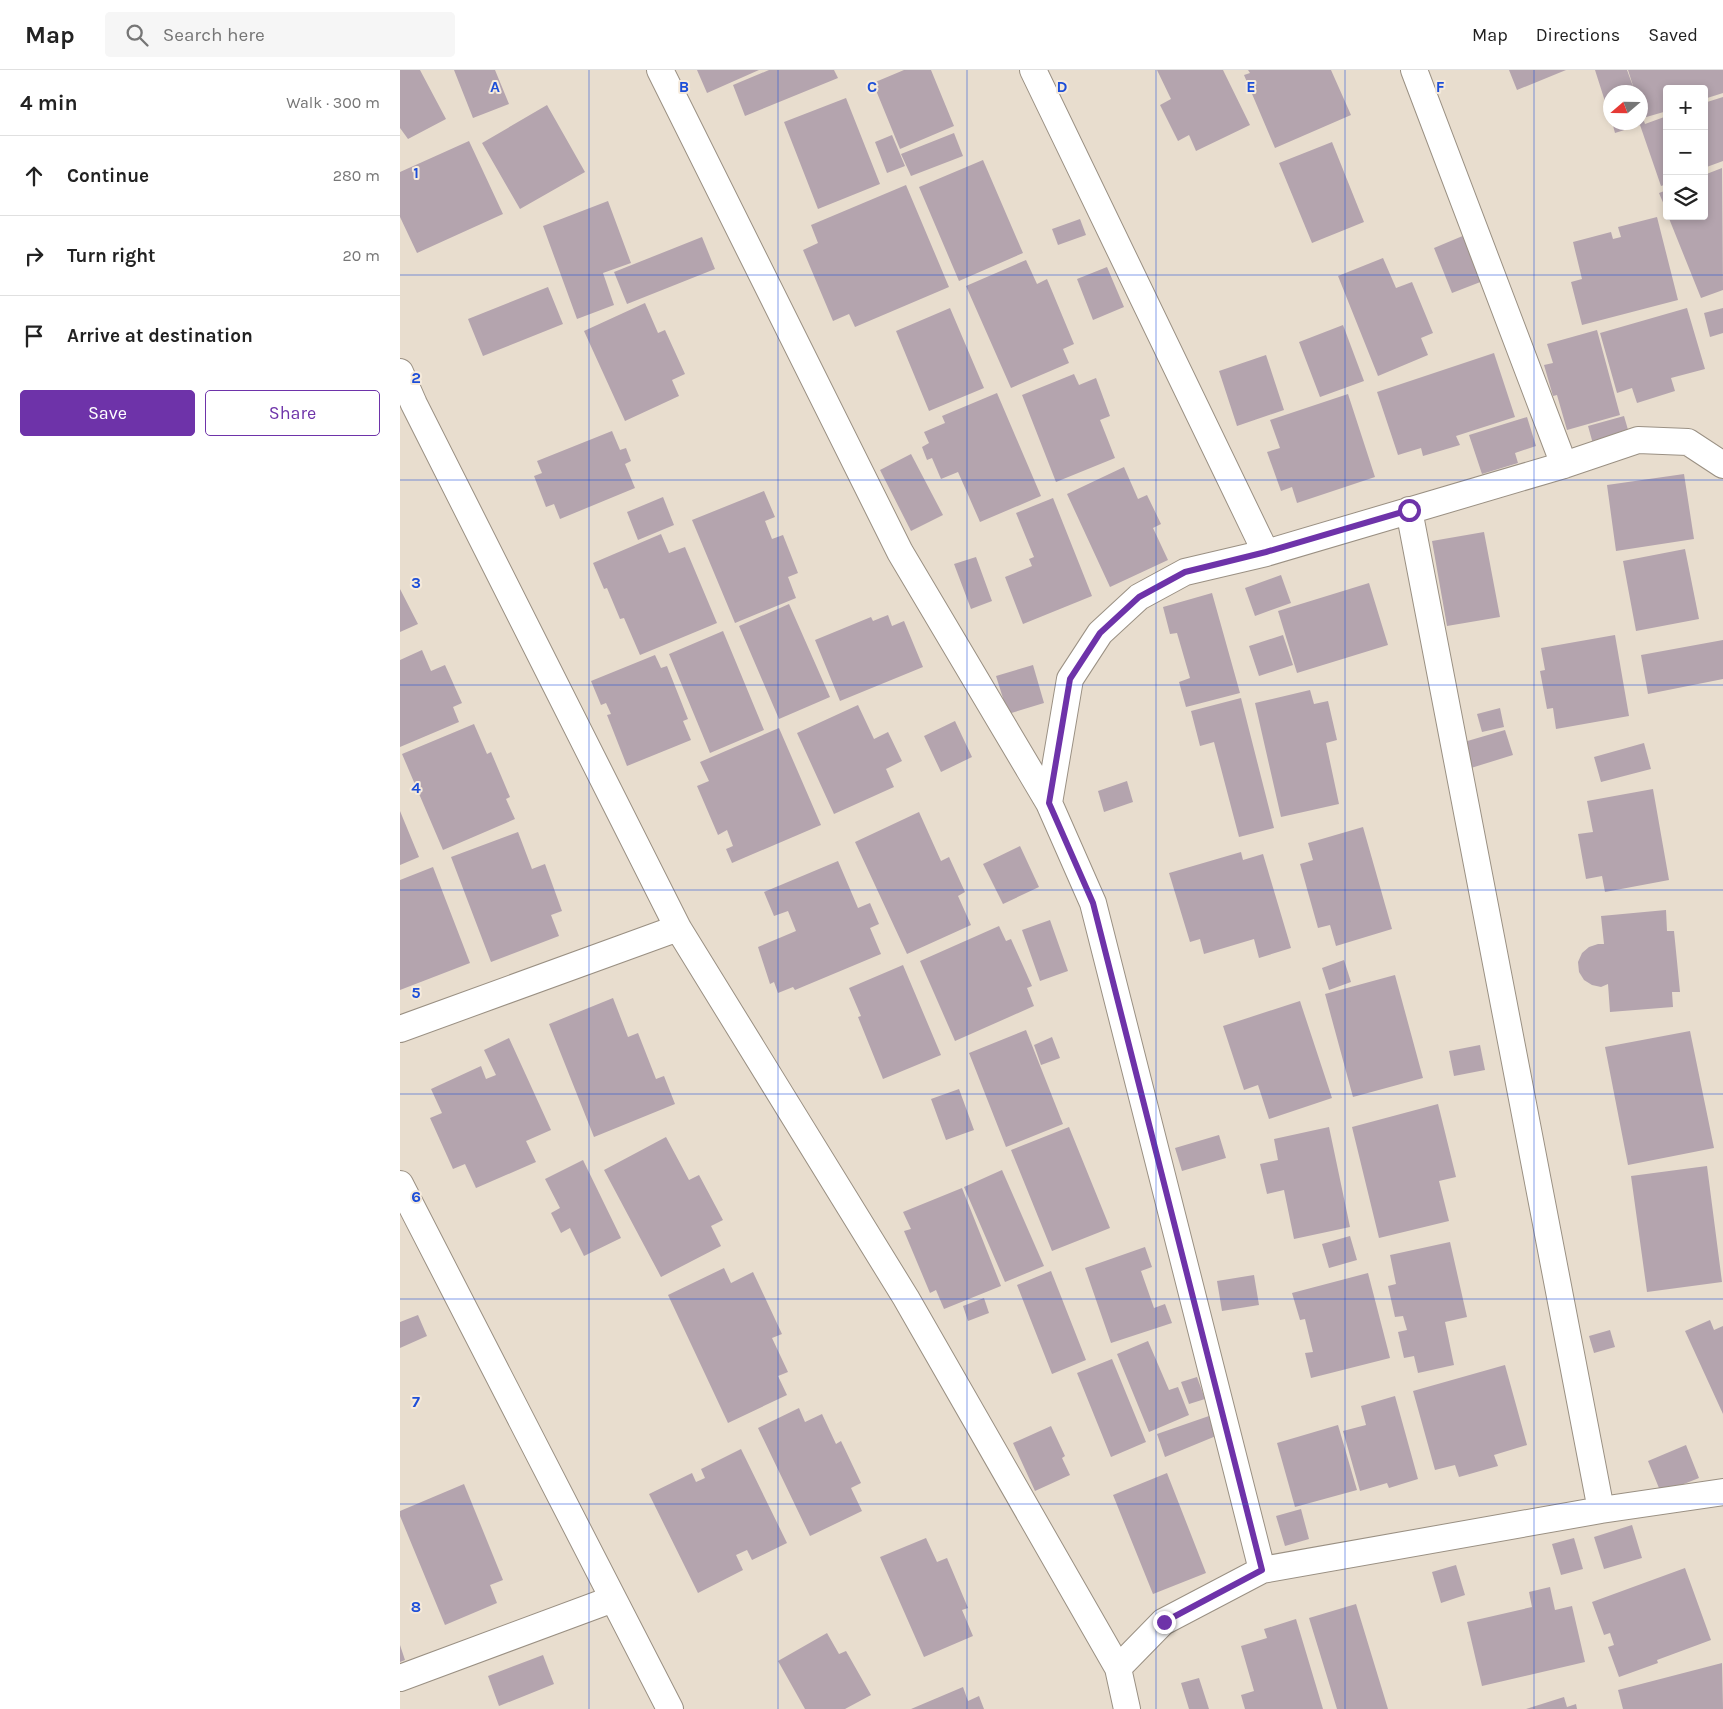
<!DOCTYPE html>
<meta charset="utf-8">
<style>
:root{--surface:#fff;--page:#f6f6f6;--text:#222;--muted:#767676;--line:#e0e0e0;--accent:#6e33a9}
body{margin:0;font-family:Karla,sans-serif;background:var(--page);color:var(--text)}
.controls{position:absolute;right:15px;top:15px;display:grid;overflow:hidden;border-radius:5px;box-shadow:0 2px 8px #0003}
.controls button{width:45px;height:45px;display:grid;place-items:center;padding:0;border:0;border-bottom:1px solid var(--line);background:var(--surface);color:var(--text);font:25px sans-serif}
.compass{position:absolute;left:1203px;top:15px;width:45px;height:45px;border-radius:50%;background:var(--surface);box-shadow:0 2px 8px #0003;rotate:250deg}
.stop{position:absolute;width:15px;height:15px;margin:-11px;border:4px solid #6e33a9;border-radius:50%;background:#fff}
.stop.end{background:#6e33a9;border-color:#fff;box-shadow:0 1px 5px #0008}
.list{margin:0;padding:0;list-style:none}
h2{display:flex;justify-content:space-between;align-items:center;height:65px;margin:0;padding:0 20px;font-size:21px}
h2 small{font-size:16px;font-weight:400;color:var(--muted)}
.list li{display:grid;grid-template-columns:32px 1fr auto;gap:15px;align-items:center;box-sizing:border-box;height:80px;padding:0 20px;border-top:1px solid var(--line)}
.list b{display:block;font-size:19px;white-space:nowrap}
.list em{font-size:16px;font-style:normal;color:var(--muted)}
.actions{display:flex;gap:10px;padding:15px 20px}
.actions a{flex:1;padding:11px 0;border:1px solid var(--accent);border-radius:5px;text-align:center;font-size:18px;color:var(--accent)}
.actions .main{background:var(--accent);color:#fff}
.icon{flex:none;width:28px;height:28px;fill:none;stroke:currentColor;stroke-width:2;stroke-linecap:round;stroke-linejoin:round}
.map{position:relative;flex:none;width:1323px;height:1639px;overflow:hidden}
header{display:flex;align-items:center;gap:30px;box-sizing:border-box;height:70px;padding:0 25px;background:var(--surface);border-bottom:1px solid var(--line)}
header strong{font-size:24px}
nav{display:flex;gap:28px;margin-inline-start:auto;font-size:18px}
.search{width:350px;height:45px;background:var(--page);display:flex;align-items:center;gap:12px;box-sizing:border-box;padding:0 18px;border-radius:5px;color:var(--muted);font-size:19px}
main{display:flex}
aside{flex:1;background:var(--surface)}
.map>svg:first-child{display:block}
.building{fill:#b4a4ae}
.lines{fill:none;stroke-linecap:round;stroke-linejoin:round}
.street-casing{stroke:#9a9083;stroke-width:28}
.street{stroke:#fff;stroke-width:26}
.route{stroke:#6e33a9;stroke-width:6}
.grid{fill:none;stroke:#1d4ed8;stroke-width:1;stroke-opacity:0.55}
.grid-label{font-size:16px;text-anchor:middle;font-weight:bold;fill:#1d4ed8;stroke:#f5eadb;stroke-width:4;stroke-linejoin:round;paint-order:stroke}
</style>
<header>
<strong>Map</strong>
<div class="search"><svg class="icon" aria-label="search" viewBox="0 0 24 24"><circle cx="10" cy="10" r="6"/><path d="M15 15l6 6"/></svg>Search here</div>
<nav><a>Map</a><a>Directions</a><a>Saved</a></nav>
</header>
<main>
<aside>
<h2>4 min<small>Walk · 300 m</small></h2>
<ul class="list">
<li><svg class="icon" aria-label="ahead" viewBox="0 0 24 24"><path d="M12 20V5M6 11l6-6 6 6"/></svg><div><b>Continue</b></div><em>280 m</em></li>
<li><svg class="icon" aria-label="right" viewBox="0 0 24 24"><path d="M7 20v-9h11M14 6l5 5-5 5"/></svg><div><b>Turn right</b></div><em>20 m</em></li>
<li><svg class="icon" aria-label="arrive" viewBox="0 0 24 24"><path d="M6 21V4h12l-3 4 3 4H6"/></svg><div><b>Arrive at destination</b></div></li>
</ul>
<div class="actions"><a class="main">Save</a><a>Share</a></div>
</aside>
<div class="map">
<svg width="1323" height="1639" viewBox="0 0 1323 1639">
<rect width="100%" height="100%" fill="#e8ddce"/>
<path class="building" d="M0 0H20L46 49 8 69 0 58Z
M54 0H95L109 34 73 48Z
M297 0H359L307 23Z
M369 0H434L438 8 345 46 333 15Z
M504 0H531L554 56 500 79 473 13Z
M757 0H823L850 55 796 81 789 65 778 71 760 35 771 29Z
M848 0H931L951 45 875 78 844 5 850 3Z
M1109 0H1166L1117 20Z
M1195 0H1227L1235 22H1210V47Z
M1228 0H1323V23L1304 29V19H1267V41L1243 48 1245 54 1267 46V114L1261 116 1240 55 1215 63 1212 52H1240V22H1235Z
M1323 27V91L1304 98V33Z
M446 28 480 114 418 139 384 52Z
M147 35 185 102 120 139 82 73Z
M554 63 563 86 511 106 501 84Z
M492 65 505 96 487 103 475 72Z
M69 71 103 144 17 183 0 147V102Z
M932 72 964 152 912 173 879 93Z
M583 90 623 183 559 211 519 117Z
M1322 98 1323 220 1301 228 1268 146H1304V105Z
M506 115 549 217 455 257 449 244 433 251 403 180 418 173 411 155Z
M1267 120V142L1259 123Z
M208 131 231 193 203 203 214 235 177 249 143 156Z
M1257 147 1278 230 1182 255 1171 212 1182 209 1173 172 1211 162 1213 169 1221 167 1218 157Z
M680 149 686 165 658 175 652 159Z
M1065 165 1083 211 1052 223 1034 178Z
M302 167 315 199 227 234 214 202Z
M983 188 996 218 1012 212 1033 263 1021 268 1028 285 978 306 938 206Z
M626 190 637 214 647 209 674 274 663 279 669 293 611 318 566 216Z
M707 197 724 237 693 250 677 209Z
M148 217 163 254 83 286 68 249Z
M245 233 258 263 265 260 285 304 272 310 279 326 225 351 184 261Z
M550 238 584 318 529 341 496 261Z
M1287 238 1305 299 1271 308 1275 321 1237 333 1232 318 1217 323 1200 263Z
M1323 238V263L1310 267 1304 243Z
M943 255 964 311 920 327 899 272Z
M1197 260 1220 345 1167 360 1157 325 1153 326 1144 295 1153 293 1147 274Z
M1094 283 1115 347 1056 366 1060 375 1023 386 1021 378 998 385 977 322Z
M866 285 884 340 837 356 819 301Z
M674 304 679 315 696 308 710 346 700 350 715 388 656 412 622 325Z
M597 323 641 426 580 452 558 402 541 409 532 388 527 390 522 377 529 373 524 362 545 353 542 346Z
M948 324 975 407 897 433 892 417 881 421 867 382 880 378 870 350Z
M1224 346 1231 370 1195 381 1188 356Z
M1127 347 1136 376 1115 383 1118 393 1082 404 1069 365Z
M212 361 220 380 226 378 231 391 225 394 235 418 160 449 154 434 146 437 134 406 142 403 137 391Z
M511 384 543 445 511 461 480 400Z
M724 397 738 429 747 425 761 454 753 458 768 490 710 517 667 424Z
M1284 404 1294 469 1216 481 1207 415Z
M364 421 375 447 365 451 372 469 383 465 398 503 388 507 396 528 335 553 292 450Z
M263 427 274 455 238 470 227 442Z
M653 428 692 526 623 554 605 507 632 496 629 489 634 487 616 443Z
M1084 462 1100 547 1047 556 1032 471Z
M261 464 269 483 285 477 317 553 240 585 224 548 220 549 207 518 204 519 193 493Z
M1285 479 1299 549 1236 561 1223 491Z
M576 487 592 531 571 539 554 494Z
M881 505 891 533 855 546 845 518Z
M969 513 988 575 897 603 878 541Z
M0 519 18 554 0 562Z
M812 523 840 623 786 637 779 612 790 608 777 563 770 564 763 537Z
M389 534 430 627 379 649 339 556Z
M488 545 492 556 504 551 523 597 440 631 415 570 471 547 473 551Z
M323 561 364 660 310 683 269 584Z
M883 565 893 595 859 606 849 576Z
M1215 565 1229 646 1156 659 1153 638 1147 639 1140 601 1145 600 1141 578Z
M1323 570V609L1248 624 1241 585Z
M22 580 31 601 45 595 62 633 53 637 59 652 0 677V590Z
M255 585 261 598 267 596 288 649 283 651 291 670 227 696 207 645 211 644 206 633 201 635 191 611Z
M633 595 644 633 608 644 596 606Z
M910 620 914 634 928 631 937 670 926 673 939 734 881 747 855 633Z
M841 628 874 758 839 767 814 672 800 676 791 641Z
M458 635 474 669 488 662 502 691 486 699 494 717 434 744 397 663Z
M1100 638 1104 657 1082 662 1077 644Z
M555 651 572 687 541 702 524 666Z
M74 654 87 684 91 682 110 727 106 729 115 749 43 780 2 684Z
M379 658 421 755 332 793 326 779 333 776 327 760 318 765 297 716 309 711 300 692Z
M1105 660 1113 685 1071 698 1064 672Z
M1244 673 1251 699 1201 712 1194 687Z
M727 711 733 732 704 742 698 721Z
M1253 719 1269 810 1205 822 1202 806 1186 809 1178 764 1193 762 1187 731Z
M0 741 19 787 0 795Z
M519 742 541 791 549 787 565 822 558 826 571 855 507 884 455 772Z
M963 757 992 859 936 876 930 855 918 858 900 794 913 790 908 773Z
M118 762 132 799 145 794 162 841 151 845 159 866 91 892 51 787Z
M620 776 639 817 603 834 583 794Z
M841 782 843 790 863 784 891 878 859 888 854 869 804 884 800 869 790 872 769 803Z
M438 791 458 838 470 833 479 854 470 858 481 884 395 920 393 917 378 923 374 912 370 914 358 877 396 861 388 841 374 846 364 822Z
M33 797 70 893 0 920V810Z
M1266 840 1267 861H1274L1280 922H1272L1273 937 1210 942 1208 914 1201 917 1192 915 1184 910 1179 902 1178 892 1182 883 1189 877 1198 874H1204L1201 846Z
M650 850 668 901 640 911 622 860Z
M599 856 606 871 611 869 632 916 627 918 634 936 555 971 520 891Z
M944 890 951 912 929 920 922 898Z
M503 895 541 985 483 1009 458 947 461 946 449 918Z
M995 905 1023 1008 953 1027 925 924Z
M213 928 228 967 238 963 256 1009 264 1006 275 1034 194 1067 149 954Z
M900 931 932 1028 869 1049 858 1015 844 1020 823 956Z
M626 960 663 1054 606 1077 569 983Z
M1290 961 1314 1078 1228 1095 1205 977Z
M652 967 660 988 641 995 634 975Z
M109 968 151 1060 126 1071 136 1092 76 1118 65 1094 53 1099 30 1048 42 1043 31 1019 81 996 86 1009 96 1005 84 980Z
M1080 975 1085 1000 1054 1006 1049 981Z
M559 1019 574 1060 546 1070 531 1029Z
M1038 1034 1056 1107 1039 1111 1049 1151 979 1168 952 1057Z
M669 1057 710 1158 652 1181 611 1080Z
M929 1057 950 1157 894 1169 884 1120 867 1124 860 1094 878 1090 874 1069Z
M819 1065 826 1088 782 1101 775 1078Z
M266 1067 289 1110 299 1105 323 1150 311 1156 321 1176 261 1207 204 1100Z
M183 1090 221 1168 184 1186 170 1158 161 1163 151 1143 160 1138 145 1109Z
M1307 1096 1322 1212 1247 1222 1231 1106Z
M602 1100 644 1196 605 1212 564 1117Z
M562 1118 601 1216 544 1239 536 1220 530 1223 504 1161 511 1159 503 1142Z
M950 1166 957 1190 929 1198 922 1174Z
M1050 1172 1067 1247 1045 1252 1054 1295 1018 1303 1014 1286 1004 1288 998 1262 1007 1260 1003 1246 995 1247 988 1216 996 1214 990 1185Z
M745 1177 752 1197 741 1201 754 1238 765 1234 772 1253 711 1273 685 1198Z
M324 1198 331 1213 353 1202 382 1264 372 1268 388 1302 378 1306 387 1325 328 1353 268 1225Z
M651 1201 686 1290 652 1304 617 1215Z
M968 1203 990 1288 911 1308 905 1283 913 1282 905 1249 900 1250 892 1223Z
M854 1205 859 1235 822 1241 817 1211Z
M584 1228 589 1243 568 1251 563 1236Z
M18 1245 27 1266 0 1278V1252Z
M1310 1250 1314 1260 1323 1256V1344L1285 1261Z
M1210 1260 1215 1277 1194 1283 1189 1266Z
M748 1271 769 1320 778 1317 789 1345 749 1362 717 1284Z
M712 1289 746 1372 711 1387 677 1303Z
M1105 1295 1127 1375 1094 1385 1098 1396 1059 1407 1055 1395 1035 1400 1013 1321Z
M797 1307 805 1329 789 1334 781 1312Z
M995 1326 1018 1409 989 1418 987 1413 960 1421 943 1361 966 1355 961 1336Z
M399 1338 405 1352 422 1344 436 1374 441 1371 461 1413 451 1418 462 1441 410 1466 358 1358Z
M809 1346 816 1366 765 1387 757 1364Z
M938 1355 957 1420 895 1437 877 1373Z
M651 1356 665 1386 662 1388 670 1405 635 1421 613 1373Z
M1286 1375 1299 1408 1261 1423 1248 1391Z
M341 1379 387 1473 352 1490 347 1480 336 1485 343 1500 298 1523 249 1424 292 1403 296 1412 305 1408 301 1399Z
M767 1403 806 1503 753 1524 713 1425Z
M64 1414 103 1510 90 1515 97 1533 45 1555 0 1446V1441Z
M901 1439 909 1469 885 1476 876 1446Z
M1232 1455 1242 1488 1204 1499 1194 1467Z
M526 1468 537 1492 547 1488 568 1538 562 1540 573 1566 524 1587 480 1487Z
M1174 1468 1183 1499 1161 1505 1152 1474Z
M1056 1495 1065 1525 1041 1533 1032 1502Z
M1285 1498 1311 1570 1257 1590 1258 1593 1219 1607 1208 1577 1214 1575 1210 1563 1204 1565 1192 1532Z
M1150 1517 1155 1540 1172 1536 1185 1592 1082 1616 1067 1552 1132 1537 1129 1522Z
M956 1534 988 1639H937L909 1548Z
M896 1549 923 1639H845L841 1625 854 1621 841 1576 867 1568 864 1559Z
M427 1563 439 1584 446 1581 471 1625 445 1639H405L378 1591Z
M0 1575 5 1590 0 1592Z
M143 1585 154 1614 99 1636 88 1606Z
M1322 1593 1323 1639H1223L1218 1620Z
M799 1608 809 1639H789L781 1613Z
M563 1617 568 1631 579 1626 584 1639H511Z
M1164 1627 1167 1637 1176 1634 1177 1639H1126Z"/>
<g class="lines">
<g class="street-casing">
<path id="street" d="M260 0 500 482 649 733 693 833 862 1500
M633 0 866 483
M1014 0 1164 395
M0 302 14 334 278 858 506 1228 718 1598 727 1639
M649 733 670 609 700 563 739 527 785 502 866 483 1164 395 1238 370 1288 372 1323 395
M0 959 278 858
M0 1114 270 1639
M1201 1440 1323 1422
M718 1598 763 1552 862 1500 1201 1440 1009 440
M0 1608 213 1529"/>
</g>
<use href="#street" class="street"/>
</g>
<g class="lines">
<path class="route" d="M764 1552 862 1500 693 833 649 733 670 609 700 563 739 527 785 502 866 482 1009 440"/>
</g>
<path class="grid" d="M189 0V1639M378 0V1639M567 0V1639M756 0V1639M945 0V1639M1134 0V1639M0 205H1323M0 410H1323M0 615H1323M0 820H1323M0 1024H1323M0 1229H1323M0 1434H1323"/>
<g class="grid-label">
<text x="95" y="22">A</text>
<text x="284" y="22">B</text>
<text x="472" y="22">C</text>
<text x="662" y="22">D</text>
<text x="851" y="22">E</text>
<text x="1040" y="22">F</text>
<text x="16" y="108">1</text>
<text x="16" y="313">2</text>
<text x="16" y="518">3</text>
<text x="16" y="723">4</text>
<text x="16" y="928">5</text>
<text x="16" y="1132">6</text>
<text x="16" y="1337">7</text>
<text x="16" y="1542">8</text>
</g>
</svg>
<div class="controls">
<button>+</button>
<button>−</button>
<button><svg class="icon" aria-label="layers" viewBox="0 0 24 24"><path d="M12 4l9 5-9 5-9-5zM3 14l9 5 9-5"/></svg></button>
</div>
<svg class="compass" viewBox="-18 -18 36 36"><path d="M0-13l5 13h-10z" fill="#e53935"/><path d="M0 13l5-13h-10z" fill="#767676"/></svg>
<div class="stop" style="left:1009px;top:440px"></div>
<div class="stop end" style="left:764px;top:1552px"></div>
</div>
</main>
